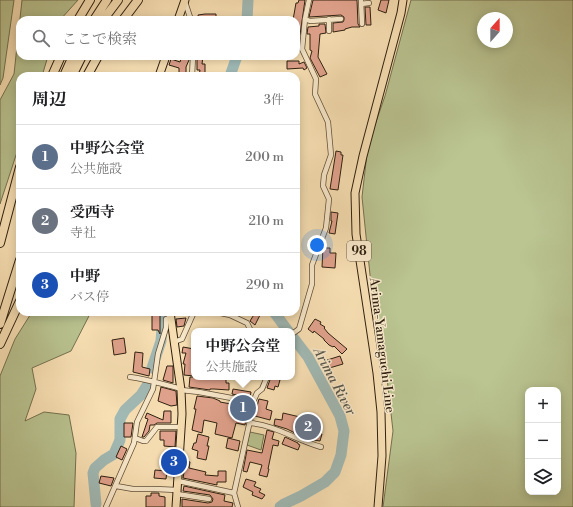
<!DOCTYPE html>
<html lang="ja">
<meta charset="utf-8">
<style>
:root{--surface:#fff;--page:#f2f2f2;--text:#202124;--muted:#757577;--line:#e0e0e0;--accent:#8f2418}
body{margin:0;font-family:"Libre Bodoni","Noto Serif JP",serif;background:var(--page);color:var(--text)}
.controls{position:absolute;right:12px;bottom:12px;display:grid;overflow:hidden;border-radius:8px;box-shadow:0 2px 10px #0003}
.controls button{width:36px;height:36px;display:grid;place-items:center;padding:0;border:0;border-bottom:1px solid var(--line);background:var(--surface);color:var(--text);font:20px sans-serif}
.compass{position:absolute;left:477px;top:12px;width:36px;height:36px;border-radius:50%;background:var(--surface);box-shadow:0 2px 10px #0003;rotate:21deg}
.you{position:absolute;left:317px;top:245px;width:14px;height:14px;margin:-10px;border:3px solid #fff;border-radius:50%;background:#1a73e8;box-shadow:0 0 0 6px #1a73e833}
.badge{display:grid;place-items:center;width:26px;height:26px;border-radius:50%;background:var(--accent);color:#fff;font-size:13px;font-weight:700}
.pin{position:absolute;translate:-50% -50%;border:2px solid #fff;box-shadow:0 1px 4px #0006}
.popup{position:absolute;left:191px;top:328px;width:104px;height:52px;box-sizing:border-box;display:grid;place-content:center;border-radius:8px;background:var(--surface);filter:drop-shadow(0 1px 3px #0005);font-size:13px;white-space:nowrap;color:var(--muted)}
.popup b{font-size:15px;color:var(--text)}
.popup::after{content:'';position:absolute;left:50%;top:100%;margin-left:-8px;border:8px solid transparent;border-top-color:var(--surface)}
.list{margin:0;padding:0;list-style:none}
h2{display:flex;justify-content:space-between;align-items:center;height:52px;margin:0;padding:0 16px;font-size:17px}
h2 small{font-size:13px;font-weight:400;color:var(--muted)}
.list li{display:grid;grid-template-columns:26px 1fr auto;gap:12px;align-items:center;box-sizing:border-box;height:64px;padding:0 16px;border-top:1px solid var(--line)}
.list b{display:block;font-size:15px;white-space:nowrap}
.list p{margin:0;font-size:13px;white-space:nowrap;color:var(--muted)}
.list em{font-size:13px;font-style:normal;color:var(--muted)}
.icon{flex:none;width:22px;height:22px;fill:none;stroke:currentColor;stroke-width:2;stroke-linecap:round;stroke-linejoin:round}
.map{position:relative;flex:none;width:573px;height:507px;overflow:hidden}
.search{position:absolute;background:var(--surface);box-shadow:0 2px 10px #0003;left:16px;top:16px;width:284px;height:44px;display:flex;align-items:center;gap:10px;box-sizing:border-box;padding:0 14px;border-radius:12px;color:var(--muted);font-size:15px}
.panel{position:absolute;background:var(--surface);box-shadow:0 2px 10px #0003;left:16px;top:72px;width:284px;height:244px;border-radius:12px}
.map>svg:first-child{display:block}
.green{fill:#bac592;stroke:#747250;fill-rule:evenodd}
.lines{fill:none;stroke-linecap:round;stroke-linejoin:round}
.river{stroke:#a2bcb8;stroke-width:11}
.building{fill:#e4a590;stroke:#2d1e0e}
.street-casing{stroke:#604f38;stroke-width:6}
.primary-casing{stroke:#2d1e0e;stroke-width:9}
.highway-casing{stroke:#2d1e0e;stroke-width:10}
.street{stroke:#fcedd0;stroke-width:4.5}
.primary{stroke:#fbe3b7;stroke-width:7}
.highway{stroke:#fbe3b7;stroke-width:8}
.labels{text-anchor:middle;stroke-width:3;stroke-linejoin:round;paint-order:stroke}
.shield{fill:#fcedd0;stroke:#6b5c48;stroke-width:1}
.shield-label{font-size:12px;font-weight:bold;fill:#2d1e0e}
.street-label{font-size:13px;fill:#2d1e0e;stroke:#fcedd0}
.water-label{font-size:14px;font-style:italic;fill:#56554a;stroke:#fcedd0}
</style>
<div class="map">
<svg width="573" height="507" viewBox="0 0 573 507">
<rect width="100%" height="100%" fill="#fbe3b7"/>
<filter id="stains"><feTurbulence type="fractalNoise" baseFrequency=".005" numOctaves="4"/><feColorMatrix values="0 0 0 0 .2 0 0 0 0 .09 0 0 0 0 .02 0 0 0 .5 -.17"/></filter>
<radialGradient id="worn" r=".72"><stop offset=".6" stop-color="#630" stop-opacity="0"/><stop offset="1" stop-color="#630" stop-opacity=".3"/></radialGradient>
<path class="green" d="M0 0H14L3 78 0 85Z
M22 0H78L60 20H20V56H48L42 76H20V143L0 204V100L14 74Z
M411 0H573V507H383L393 431 387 378 372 294 362 197 368 145 385 96ZM483 18H507V42H483ZM528 390H558V492H528Z
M32 312H91L71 351 32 368 36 389 25 421 44 412 69 415 76 453 74 507H0V376L15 339Z
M250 432 264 435 261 450 247 445Z"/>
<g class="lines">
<path class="river" d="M247 20 248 0
M230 76 237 56
M274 312 288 331
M152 368 161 341 162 328 161 312
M96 504 93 473 95 468 104 460 114 454 120 440V419L125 410 141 395 148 384
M280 507 284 504 301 496 325 482 335 472 341 455 344 431 340 416 308 357 292 336"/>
</g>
<path class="building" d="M299 0H305L300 35H297L296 20H293L296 3H298Z
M313 0H357L358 24 360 27H352L345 29V30L333 32V23L343 22 344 20V17L341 15 309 17Z
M381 0H389L386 13 378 10Z
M365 7H370L371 25H366Z
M205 14H216V20H199L198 15Z
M319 24H325L326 33 320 34 318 57 327 74 320 77 310 58 312 51 310 50V34H307L308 27 319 26Z
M182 56H189V60L186 67V76H179V68L169 65 171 59 180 62Z
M197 56H203L202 64H205V76H199L200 70H197Z
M287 61H299V64L304 62 307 68 304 70 303 68 287 69Z
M336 151 341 152V155H343L338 190 330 189Z
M331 212 338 213 335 234 329 233 332 221H331Z
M323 248H330V253H336L335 268 322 267Z
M152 313H160V334L158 330H152Z
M255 313 260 315 255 325 250 321Z
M186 318 184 326 177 327 176 319Z
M315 319 321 322 320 324 325 327 324 328 328 333 347 349 342 354 334 346 333 347 329 345 324 340V339L314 331 313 333 308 329Z
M124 338 126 353 114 355 112 340Z
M183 347 194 349V376L184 375 185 364H183L186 353H182Z
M135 352 143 353 142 367 150 369 149 376 133 372Z
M340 356 343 364 326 369 324 361Z
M167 366H173V383L163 380Z
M190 377H226V383H229V390L214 389H210V390L189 387Z
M271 377H280L279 380H280L278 387 275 386 274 390 267 388Z
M161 387 176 391 177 405 171 406 158 401Z
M233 389 251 392 250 398 232 394Z
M197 396 213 398 220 401V402L231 404V402L249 405 245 425 236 423 232 438 215 434 217 423 204 420 202 433 192 430 196 409H194Z
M259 399 268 401 266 409 272 411 270 420 255 416 256 406H257Z
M164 411H171V423H157L154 425H150L149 431 144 437H142L148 419 145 418 147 413 163 420Z
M283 413 317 421 315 432 322 434 320 441 314 440 315 437 302 434 301 436 287 429 274 425 275 419 282 420Z
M124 423H133L131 437H124Z
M267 430 274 432 272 439 279 441 278 446 273 445 268 469H269L267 477 259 475 262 465 250 462 247 472 243 471 247 450 262 453Z
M160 431H176L175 447 164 446V440H160Z
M198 434 209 437 207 446H209L206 460 197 458 198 451 192 449 194 443H196Z
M285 437 298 443V444L300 445 298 450 282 444Z
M228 438 240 441 238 451 226 448Z
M121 446 127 449 122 460 116 457Z
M186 461 190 462 189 468 206 472 205 475 218 476V471H226V482H217V485L183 478Z
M155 470 167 471 166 479 154 478Z
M101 476 114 478 111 486 99 483Z
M246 479 256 482 254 486 261 489 259 492 265 495 262 499 252 495 253 492 243 487Z
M184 486 225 495 224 501 233 503 232 507H182V499L208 503 212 502 213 499 210 495 183 491Z
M151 493H159V496L165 497V507H146V496H151Z"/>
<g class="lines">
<g class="street-casing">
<path id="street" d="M361 0 362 24
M185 2 191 20
M361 4 369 3
M305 19 310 21 341 19
M329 19V31
M192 76 193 56
M216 312 230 315 247 323 251 331
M292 334 299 329 312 284V265L326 228 329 199 323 186 324 175 331 155 328 122 315 94 316 79 302 49 305 19 309 0
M174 342 182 339 194 312
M130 377C146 379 162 384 178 388L181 390 199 392 253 402
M250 423C275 425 296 440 321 447
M135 438 143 441H146L157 427H181
M178 481 234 493
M116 486 133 489H155L177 490
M177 494 209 499
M106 507 134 443 137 422 153 389 158 354 166 328V319L171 317
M238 507 234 493 251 416 253 402 257 393 262 389 267 377"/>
</g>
<g class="primary-casing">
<path id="primary" d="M178 20 185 0
M159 76 166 56
M170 312 181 390 182 414 176 507
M378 507 382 456 381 412 377 373 356 234 355 193 363 156 401 13 403 0"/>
</g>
<g class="highway-casing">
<path id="highway" d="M78 20 90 0
M94 20 107 0
M103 20 118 0
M123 20 138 0
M52 76 61 56
M64 76 73 56
M72 76 82 56
M87 76 98 56
M0 243 20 167
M0 324 20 260
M0 344 20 301"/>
</g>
<use href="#street" class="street"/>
<use href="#primary" class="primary"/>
<use href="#highway" class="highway"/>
</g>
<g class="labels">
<rect class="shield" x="347" y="241" width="24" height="20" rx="3"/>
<g class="shield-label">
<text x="359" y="255">98</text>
</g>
<g class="street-label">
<text transform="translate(383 345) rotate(83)" y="5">Arima-Yamaguchi Line</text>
</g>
<g class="water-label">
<text transform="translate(335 381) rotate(62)" y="5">Arima River</text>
</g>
</g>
<rect width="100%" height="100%" filter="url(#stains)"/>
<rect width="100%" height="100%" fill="url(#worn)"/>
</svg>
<div class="controls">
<button>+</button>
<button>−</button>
<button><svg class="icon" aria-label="layers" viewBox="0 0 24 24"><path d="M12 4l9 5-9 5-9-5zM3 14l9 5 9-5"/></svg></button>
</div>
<svg class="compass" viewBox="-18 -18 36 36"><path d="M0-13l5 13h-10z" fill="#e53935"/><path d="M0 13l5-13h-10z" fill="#757577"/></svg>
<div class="you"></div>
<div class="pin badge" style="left:243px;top:408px;background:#5c6f8a">1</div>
<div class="popup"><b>中野公会堂</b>公共施設</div>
<div class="pin badge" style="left:308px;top:427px;background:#6b7280">2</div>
<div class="pin badge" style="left:174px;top:462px;background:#1a4fb4">3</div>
<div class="search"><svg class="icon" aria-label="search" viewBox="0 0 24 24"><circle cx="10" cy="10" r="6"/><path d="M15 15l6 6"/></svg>ここで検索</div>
<section class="panel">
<h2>周辺<small>3件</small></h2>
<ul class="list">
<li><span class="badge" style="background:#5c6f8a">1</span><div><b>中野公会堂</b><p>公共施設</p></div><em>200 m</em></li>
<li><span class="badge" style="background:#6b7280">2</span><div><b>受西寺</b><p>寺社</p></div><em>210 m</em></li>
<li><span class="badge" style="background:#1a4fb4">3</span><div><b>中野</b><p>バス停</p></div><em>290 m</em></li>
</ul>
</section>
</div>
